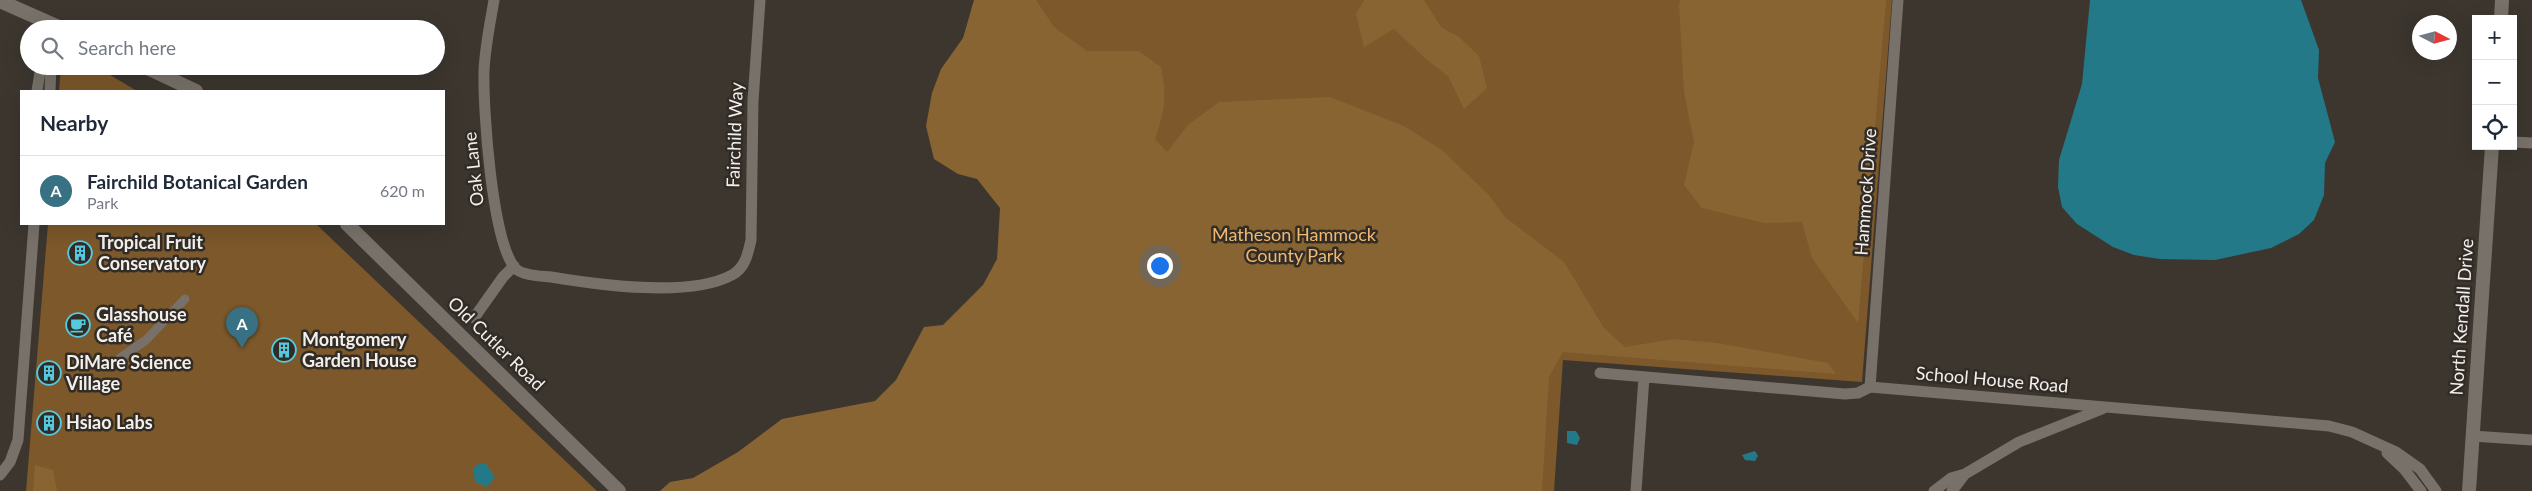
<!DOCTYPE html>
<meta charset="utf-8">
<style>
:root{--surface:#fff;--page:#f2f2f3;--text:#1f2937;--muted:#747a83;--line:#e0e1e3;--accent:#377183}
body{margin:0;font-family:Lato,sans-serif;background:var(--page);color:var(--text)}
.controls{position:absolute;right:15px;top:15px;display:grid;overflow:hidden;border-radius:0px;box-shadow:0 5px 20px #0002}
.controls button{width:45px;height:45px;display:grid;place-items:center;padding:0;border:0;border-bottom:1px solid var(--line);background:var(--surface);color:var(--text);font:25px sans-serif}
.compass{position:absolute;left:2412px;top:15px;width:45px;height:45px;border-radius:50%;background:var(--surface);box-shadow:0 5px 20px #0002;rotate:96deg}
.you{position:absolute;left:1159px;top:265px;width:18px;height:18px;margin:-12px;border:4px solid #fff;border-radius:50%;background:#1a73e8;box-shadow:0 0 0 8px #1a73e833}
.badge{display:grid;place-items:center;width:32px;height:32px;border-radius:50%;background:var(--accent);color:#fff;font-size:16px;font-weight:700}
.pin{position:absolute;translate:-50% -41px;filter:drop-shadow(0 1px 2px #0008)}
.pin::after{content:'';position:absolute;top:26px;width:18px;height:15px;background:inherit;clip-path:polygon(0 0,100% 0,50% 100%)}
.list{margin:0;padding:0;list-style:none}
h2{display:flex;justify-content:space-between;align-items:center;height:65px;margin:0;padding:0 20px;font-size:21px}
h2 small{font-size:16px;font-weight:400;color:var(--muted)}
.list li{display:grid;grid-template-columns:32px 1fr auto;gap:15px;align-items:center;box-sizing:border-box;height:70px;padding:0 20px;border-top:1px solid var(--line)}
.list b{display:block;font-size:19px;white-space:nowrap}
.list p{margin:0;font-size:16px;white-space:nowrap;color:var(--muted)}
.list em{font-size:16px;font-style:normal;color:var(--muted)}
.icon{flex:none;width:28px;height:28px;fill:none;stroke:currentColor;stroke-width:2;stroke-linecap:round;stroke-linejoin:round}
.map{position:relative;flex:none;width:2532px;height:491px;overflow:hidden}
.search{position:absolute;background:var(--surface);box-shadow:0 5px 20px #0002;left:20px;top:20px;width:425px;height:55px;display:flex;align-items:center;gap:12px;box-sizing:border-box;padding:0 18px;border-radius:28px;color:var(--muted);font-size:19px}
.panel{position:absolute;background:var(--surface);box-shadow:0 5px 20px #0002;left:20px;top:90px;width:425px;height:135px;border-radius:0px}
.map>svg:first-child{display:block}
.green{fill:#7c582a}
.forest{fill:#896433}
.water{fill:#247988}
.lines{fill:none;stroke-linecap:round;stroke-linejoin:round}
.pedestrian{stroke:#78716a;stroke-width:9}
.minor{stroke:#78716a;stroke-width:11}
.tertiary{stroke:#78716a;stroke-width:14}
.secondary{stroke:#78716a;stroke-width:14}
.labels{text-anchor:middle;stroke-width:5;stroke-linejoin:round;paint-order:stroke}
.street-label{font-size:18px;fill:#f3efeb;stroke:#322c26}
.park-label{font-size:18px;fill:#f1b870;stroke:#322c26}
.poi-label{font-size:18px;font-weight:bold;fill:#f3efeb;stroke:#322c26;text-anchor:start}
</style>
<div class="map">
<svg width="2532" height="491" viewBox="0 0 2532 491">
<rect width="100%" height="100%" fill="#3c362f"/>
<path class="green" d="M1024 0H1892L1862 382 1563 360 1554 491H696L996 413Z
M61 66H95L137 91H59Z
M48 224H316L597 491H26Z"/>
<path class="forest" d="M974 0H1036L1054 27 1087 51H1139L1161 67C1167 98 1165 109 1155 139L1167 152 1188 125 1219 102 1330 97 1404 126 1442 150 1489 195 1505 217 1564 262 1604 328 1625 347 1674 339 1717 343 1828 363 1836 374 1563 352 1549 377 1542 491H660L670 482 693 478 738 452 782 419 875 401 896 380 924 327 943 325 983 285 997 259 1000 208 977 179 958 174 934 159 926 126 932 93 941 69 963 38Z
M1364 0H1424L1441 27 1459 37 1479 56 1487 88 1464 109 1448 76 1427 60 1394 29 1364 47 1356 14Z
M1681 0H1886L1858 323 1812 258 1802 222 1764 223 1702 208 1684 185 1694 142 1684 92 1679 4Z
M35 465 53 470 57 491H33Z"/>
<path class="water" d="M2090 0H2301L2319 50 2318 78 2335 142 2325 163 2324 195 2314 220 2299 234 2271 248 2215 260 2160 259 2134 255 2113 247 2077 224 2062 207 2058 187 2059 160 2082 84Z
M1567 431H1576L1580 438 1577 445 1567 443Z
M1755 451 1758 456 1755 461 1745 460 1742 455Z
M479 464H486L495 477 487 487 475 482 473 468Z"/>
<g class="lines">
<path class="pedestrian" d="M116 361 146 340 185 299"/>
<path class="minor" d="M494 0C490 24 485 47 484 71 483 110 492 241 515 268 522 276 542 276 551 277 599 285 689 298 732 275 745 268 748 254 751 240L753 101 760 0
M37 91 41 66
M50 91 51 66
M2513 142 2532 143
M474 318 503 277 514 266
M1600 373 1845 394 1858 393 1870 387 2329 426 2352 432 2396 452 2420 469 2436 491
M1870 387 1898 0
M2472 436 2532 440
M2387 453 2404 469 2421 491
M0 475 10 462 18 440 34 224
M1636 491 1644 377
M1934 491 1951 478 1965 474 2019 442 2102 409
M1952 491 1965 474"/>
<path class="tertiary" d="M2501 19 2502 0
M2469 491 2492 146"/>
<path class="secondary" d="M0 1 63 29
M143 66 196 91
M347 224 619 491"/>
</g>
<defs>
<g id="building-ring" transform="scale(1.25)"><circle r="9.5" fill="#322c26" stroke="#55cadf" stroke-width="1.5"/><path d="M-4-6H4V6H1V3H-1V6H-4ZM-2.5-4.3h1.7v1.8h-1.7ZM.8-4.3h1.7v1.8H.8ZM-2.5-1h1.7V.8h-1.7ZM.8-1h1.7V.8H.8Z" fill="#55cadf"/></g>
<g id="cafe-ring" transform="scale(1.25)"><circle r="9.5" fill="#322c26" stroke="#55cadf" stroke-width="1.5"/><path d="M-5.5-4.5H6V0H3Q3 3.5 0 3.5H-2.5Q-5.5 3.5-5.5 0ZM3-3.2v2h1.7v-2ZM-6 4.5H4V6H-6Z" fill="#55cadf"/></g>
</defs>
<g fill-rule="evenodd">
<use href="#building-ring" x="80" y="253"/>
<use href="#cafe-ring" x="78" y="325"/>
<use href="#building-ring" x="284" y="350"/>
<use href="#building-ring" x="49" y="373"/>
<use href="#building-ring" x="49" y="423"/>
</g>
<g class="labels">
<g class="street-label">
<text transform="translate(735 135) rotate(-88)" y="6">Fairchild Way</text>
<text transform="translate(474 169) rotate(-96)" y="6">Oak Lane</text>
<text transform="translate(1866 192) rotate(-86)" y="6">Hammock Drive</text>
<text transform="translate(2462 317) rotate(-86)" y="6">North Kendall Drive</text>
<text transform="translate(496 344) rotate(44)" y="6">Old Cutler Road</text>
<text transform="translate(1992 380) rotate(5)" y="6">School House Road</text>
</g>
<g class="park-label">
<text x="1294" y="241">Matheson Hammock<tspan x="1294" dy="21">County Park</tspan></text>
</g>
<g class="poi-label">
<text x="98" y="249">Tropical Fruit<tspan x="98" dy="21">Conservatory</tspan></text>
<text x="96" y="321">Glasshouse<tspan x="96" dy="21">Café</tspan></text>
<text x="302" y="346">Montgomery<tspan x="302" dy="21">Garden House</tspan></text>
<text x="66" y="369">DiMare Science<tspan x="66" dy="21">Village</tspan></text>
<text x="66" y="429">Hsiao Labs</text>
</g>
</g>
</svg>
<div class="controls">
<button>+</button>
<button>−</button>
<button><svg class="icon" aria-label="locate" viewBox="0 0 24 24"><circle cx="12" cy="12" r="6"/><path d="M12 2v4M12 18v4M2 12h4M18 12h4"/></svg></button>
</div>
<svg class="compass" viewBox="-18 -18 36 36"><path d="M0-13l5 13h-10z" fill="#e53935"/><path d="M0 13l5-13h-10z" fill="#747a83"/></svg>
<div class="you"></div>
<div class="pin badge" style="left:242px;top:348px">A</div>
<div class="search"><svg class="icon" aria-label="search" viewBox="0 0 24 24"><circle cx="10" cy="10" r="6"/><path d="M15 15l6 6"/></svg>Search here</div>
<section class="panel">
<h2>Nearby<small></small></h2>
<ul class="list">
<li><span class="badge">A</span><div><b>Fairchild Botanical Garden</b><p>Park</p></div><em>620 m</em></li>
</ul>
</section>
</div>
